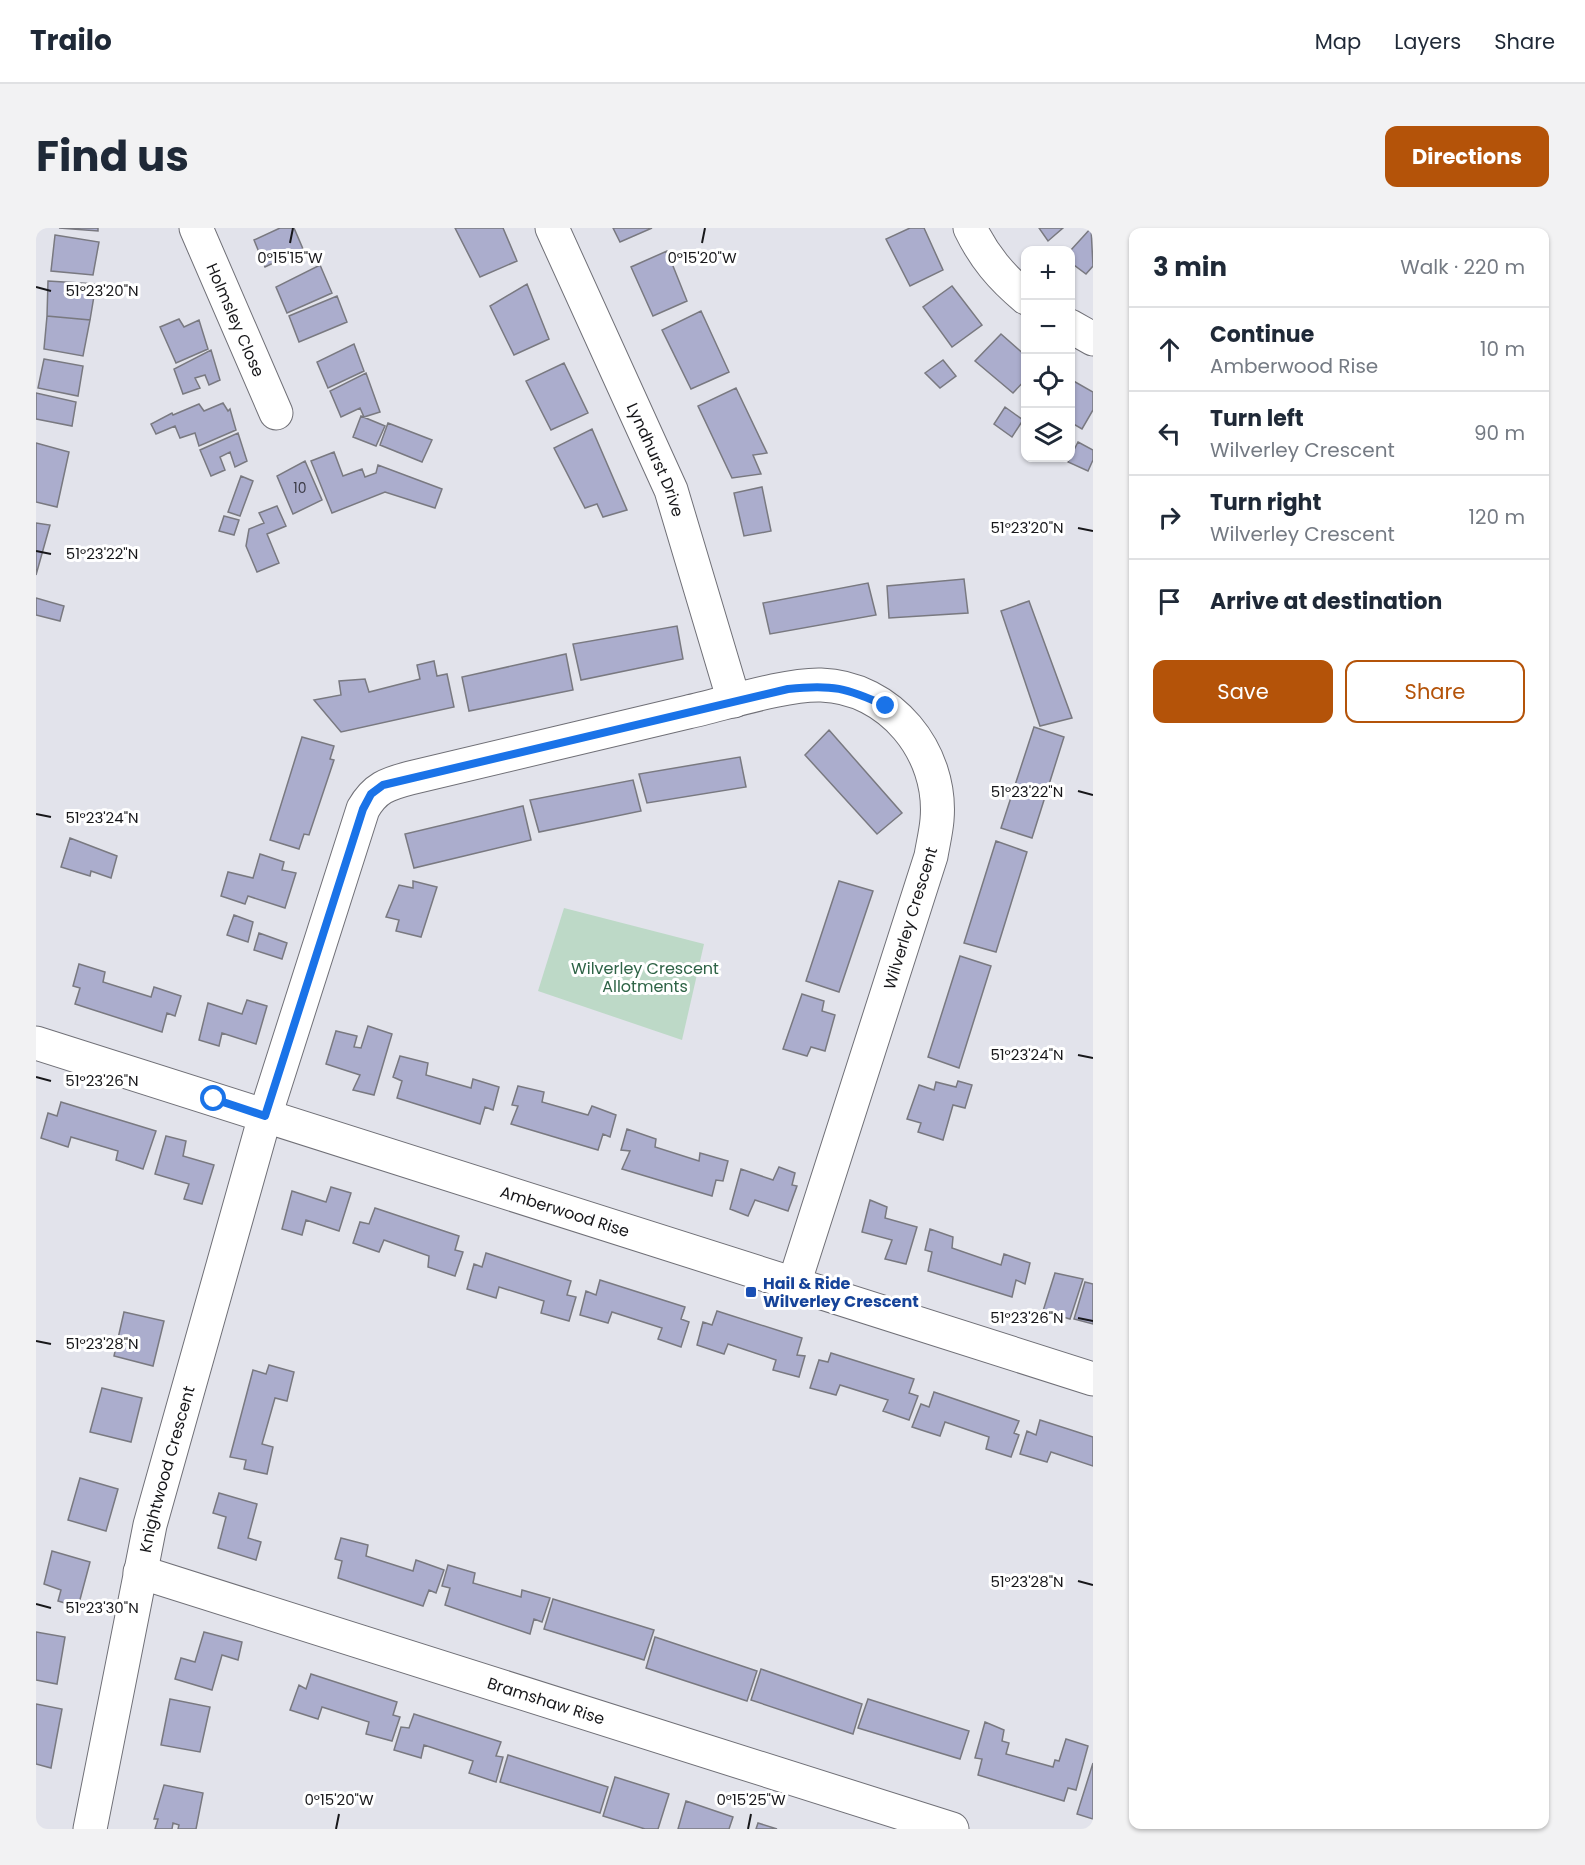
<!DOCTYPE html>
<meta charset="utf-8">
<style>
:root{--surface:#fff;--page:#f2f2f3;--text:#1f2937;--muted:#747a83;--line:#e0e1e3;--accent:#b45309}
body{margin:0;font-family:Poppins,sans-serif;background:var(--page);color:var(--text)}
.controls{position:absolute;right:18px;top:18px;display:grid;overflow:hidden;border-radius:12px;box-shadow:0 2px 4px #0004}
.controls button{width:54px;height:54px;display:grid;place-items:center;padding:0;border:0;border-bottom:2px solid var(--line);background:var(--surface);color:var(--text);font:30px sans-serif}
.stop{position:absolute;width:18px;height:18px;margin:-14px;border:4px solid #1a73e8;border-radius:50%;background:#fff}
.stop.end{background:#1a73e8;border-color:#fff;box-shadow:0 2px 6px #0008}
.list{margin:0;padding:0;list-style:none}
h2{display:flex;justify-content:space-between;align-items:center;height:78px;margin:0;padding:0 24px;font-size:26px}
h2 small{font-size:20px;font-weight:400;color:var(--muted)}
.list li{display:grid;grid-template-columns:39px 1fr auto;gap:18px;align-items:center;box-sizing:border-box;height:84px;padding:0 24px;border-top:2px solid var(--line)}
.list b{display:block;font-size:22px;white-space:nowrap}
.list p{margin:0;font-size:20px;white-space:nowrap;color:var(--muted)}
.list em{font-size:20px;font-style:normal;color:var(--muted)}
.actions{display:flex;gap:12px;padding:18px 24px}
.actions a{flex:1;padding:14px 0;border:2px solid var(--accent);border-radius:12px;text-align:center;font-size:21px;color:var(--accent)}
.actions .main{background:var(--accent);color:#fff}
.icon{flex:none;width:33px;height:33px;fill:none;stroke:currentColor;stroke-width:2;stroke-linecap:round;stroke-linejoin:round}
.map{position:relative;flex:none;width:1057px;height:1601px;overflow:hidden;border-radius:12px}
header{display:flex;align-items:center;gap:36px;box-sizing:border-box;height:84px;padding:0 30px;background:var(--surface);border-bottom:2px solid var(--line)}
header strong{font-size:28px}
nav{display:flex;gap:33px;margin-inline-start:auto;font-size:21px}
.intro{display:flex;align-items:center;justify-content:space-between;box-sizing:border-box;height:144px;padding:0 36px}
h1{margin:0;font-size:42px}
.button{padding:15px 27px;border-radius:12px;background:var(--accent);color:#fff;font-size:21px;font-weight:700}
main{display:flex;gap:36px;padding:0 36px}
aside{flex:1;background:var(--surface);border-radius:12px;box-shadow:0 2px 4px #0004}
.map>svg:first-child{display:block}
.green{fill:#bdd9c7}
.building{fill:#abadcd;stroke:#797980;stroke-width:1.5}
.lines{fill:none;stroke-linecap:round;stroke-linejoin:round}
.minor-casing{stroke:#707077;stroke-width:35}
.minor{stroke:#fff;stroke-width:33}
.route{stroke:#1a73e8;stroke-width:8}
.ticks{fill:none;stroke:#17171a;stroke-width:2}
.transit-dot{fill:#1a4fb4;stroke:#fff;stroke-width:2}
.labels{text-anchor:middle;stroke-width:6;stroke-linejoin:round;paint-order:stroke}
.number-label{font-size:14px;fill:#3c3c47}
.street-label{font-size:16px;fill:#17171a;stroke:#fff}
.park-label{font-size:16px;fill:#2e6346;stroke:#fff}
.transit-label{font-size:16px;font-weight:bold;fill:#164399;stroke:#fff;text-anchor:start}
.ticks-label{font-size:15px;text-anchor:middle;fill:#17171a;stroke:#fff;stroke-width:6;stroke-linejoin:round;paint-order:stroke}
</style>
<header>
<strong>Trailo</strong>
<nav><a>Map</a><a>Layers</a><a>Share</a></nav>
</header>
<div class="intro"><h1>Find us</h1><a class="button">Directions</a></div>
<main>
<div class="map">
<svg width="1057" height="1601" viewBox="0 0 1057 1601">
<rect width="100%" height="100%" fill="#e2e3eb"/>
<path class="green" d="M528 680 668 716 646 812 502 763Z"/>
<path class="building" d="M23 0H62V3Z
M244 0H258L267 21 229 39 218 12Z
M419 0H467L481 33 444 49Z
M577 0H616L584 14Z
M874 0H888L907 42 874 58 850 11Z
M1003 0H1027L1012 13Z
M1055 0 1057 38 1050 46 1034 34V23Z
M19 7 63 14 57 47 15 43Z
M631 23 651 73 617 88 595 39Z
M284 37 296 65 251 85 240 59Z
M12 53 60 56 54 92 11 88Z
M491 56 513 111 478 127 454 78Z
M916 58 946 97 916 119 887 79Z
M301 68 311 94 263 114 253 88Z
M665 83 693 144 655 161 626 102Z
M11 88 54 92 47 128 8 121Z
M143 91 148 99 163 92 172 121 140 135 124 99Z
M965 106 990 128V151L977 165 939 133Z
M318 116 328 143 292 160 281 134Z
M175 122 184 152 173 157 169 147 159 150 164 160 147 166 138 141Z
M8 131 47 138 42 168 2 160Z
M907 132 920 148 904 160 889 145Z
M528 135 552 185 515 202 490 153Z
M330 145 344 184 328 189 324 180 305 189 294 163Z
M1034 151 1057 164V182L1046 201 1034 194Z
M700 160 731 225 717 227 725 246 696 250 662 178Z
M0 165 40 174 36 198 0 191Z
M187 175 192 183 194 181 200 202 163 218 159 205 144 210 139 198 120 206 115 196 136 185 137 187 163 176 168 183Z
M969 179 987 192 976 209 958 196Z
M325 188 349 198 340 218 317 209Z
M352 195 396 212 386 234 344 217Z
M556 201 591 282 567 289 561 276 549 280 518 220Z
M202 205 211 233 199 239 194 224 184 229 189 242 175 248 164 222Z
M1042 214 1057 222V232L1052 243 1032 234Z
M0 215 33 224 21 279 0 274Z
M298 224 307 248 326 241 329 249 340 245 342 237 406 261 399 280 349 264 296 285 275 233Z
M269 233 286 272 257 286 241 248Z
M205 248 217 253 204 288 192 284Z
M726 259 735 303 708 308 698 265Z
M241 278 250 298 231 306 243 335 221 344 210 318 213 301 228 295 223 285Z
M188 288 203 292 198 307 183 303Z
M0 295 14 297 0 347Z
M928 351 932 385 853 390 851 358Z
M832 355 840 387 734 406 727 375Z
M0 370 28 378 24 393 0 387Z
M993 373 1036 490 1004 498 965 383Z
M641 398 647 431 545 452 537 416Z
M530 426 537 462 433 483 426 449Z
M398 433 401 448 411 446 418 479 305 504 278 472 305 467 303 453 329 451 333 464 384 451 381 437Z
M998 499 1028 509 996 610 965 600Z
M793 502 866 585 841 606 769 527Z
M266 509 298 518 294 531 298 532 273 607 268 606 263 621 234 612Z
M704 529 710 559 611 575 603 546Z
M597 552 605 583 503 604 494 572Z
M487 578 495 612 378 640 369 606Z
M34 610 81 628 75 650 55 643 54 648 25 639Z
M960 613 991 624 960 724 928 715Z
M224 626 248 634 246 642 260 645 249 680 212 668 209 676 185 668 192 644 217 650Z
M377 653 401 659 385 709 360 703 363 692 350 689 363 657 377 660Z
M803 653 837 663 803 764 770 753Z
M198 687 217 694 212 714 191 707Z
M223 705 251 715 246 731 218 722Z
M924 728 955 738 923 840 892 829Z
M43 736 69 744 67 754 115 769 118 759 145 768 139 788 131 785 126 804 39 776 44 760 37 758Z
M766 766 788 773 786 783 799 787 789 823 775 819 771 828 747 821Z
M211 772 231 778 220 816 186 805 183 818 163 812 172 775 206 786Z
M332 798 356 806 338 867 317 862 324 847 290 836 300 803 321 808 318 819 325 820Z
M364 828 392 835 390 847 435 860 437 851 463 859 457 882 449 879 444 896 361 870 366 853 357 849Z
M922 853 936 857 929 880 917 877 907 912 882 904 885 895 871 891 883 857 898 862 900 854 920 859Z
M482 858 508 864 506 874 552 887 556 878 580 887 574 909 567 906 562 922 475 896 482 878 476 877Z
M25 874 120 903 107 941 80 932 82 923 35 909 32 919 5 910 12 885 21 888Z
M591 901 620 911 619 919 663 933 664 925 692 933 687 953 680 952 676 968 586 941 594 923 585 922Z
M130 908 150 913 147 928 178 937 166 976 148 971 153 956 119 946Z
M743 939 759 945 756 957 761 958 752 983 719 972 712 988 694 981 705 941 737 952Z
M295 959 315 965 303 1003 270 992 266 1007 246 1001 256 963 290 974Z
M834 972 851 979 849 990 881 999 870 1036 849 1031 856 1012 826 1004Z
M339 980 423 1008 419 1022 427 1024 419 1048 392 1039 393 1028 348 1012 343 1024 317 1015 324 994 333 996Z
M894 1001 917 1009 916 1020 965 1037 968 1026 994 1035 989 1056 980 1052 976 1069 892 1043 896 1024 889 1022Z
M450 1025 535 1053 531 1067 540 1069 533 1093 505 1085 508 1073 463 1059 460 1070 431 1061 438 1036 446 1039Z
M1019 1045 1047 1051 1034 1091 1007 1083Z
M564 1052 649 1079 645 1091 653 1094 645 1119 622 1111 626 1100 576 1084 572 1095 544 1087 550 1063 560 1067Z
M1049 1054 1057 1056V1096L1038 1091Z
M681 1083 766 1110 761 1127 769 1128 763 1149 737 1142 740 1132 692 1116 688 1126 661 1117 667 1094 676 1097Z
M88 1084 128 1093 117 1138 78 1128Z
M795 1125 878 1151 873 1165 882 1168 873 1192 847 1183 852 1172 804 1157 800 1167 774 1160 783 1132 792 1134Z
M233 1137 258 1144 251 1173 239 1170 226 1216 237 1219 231 1246 208 1241 210 1232 194 1229 217 1142 230 1146Z
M66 1160 106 1170 95 1214 54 1204Z
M898 1164 983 1193 978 1205 983 1207 975 1229 950 1221 953 1209 909 1194 904 1208 876 1199 885 1176 893 1179Z
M1004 1192 1057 1209V1238L1015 1224 1011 1234 984 1226 991 1203 1000 1207Z
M44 1250 82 1261 70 1303 32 1292Z
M183 1265 221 1276 212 1310 225 1314 220 1332 182 1320 190 1289 177 1285Z
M305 1310 332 1317 330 1328 377 1343 380 1332 408 1342 400 1365 393 1362 387 1378 302 1350 306 1333 299 1331Z
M16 1323 54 1334 42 1379 22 1373 25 1362 8 1356Z
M412 1337 439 1345 437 1355 485 1369 486 1362 514 1370 506 1394 498 1391 494 1406 409 1377 414 1360 406 1358Z
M517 1371 618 1402 608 1432 508 1401Z
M0 1404 29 1409 21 1456 0 1452Z
M168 1404 206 1414 202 1432 186 1427 176 1462 139 1451 145 1430 159 1434Z
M619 1409 721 1443 711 1473 610 1440Z
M725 1441 826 1476 817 1506 715 1472Z
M275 1446 361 1474 357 1487 364 1489 356 1513 330 1506 333 1494 286 1479 282 1491 254 1482 263 1457 270 1461Z
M134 1471 174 1479 164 1524 125 1517Z
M832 1471 933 1503 924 1531 822 1500Z
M0 1476 26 1481 15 1540 0 1536Z
M378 1486 465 1514 460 1528 467 1529 460 1554 433 1545 437 1533 388 1517 385 1530 358 1522 365 1499 373 1500Z
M949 1494 968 1502 966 1513 973 1515 970 1526 1017 1539 1019 1532 1023 1533 1030 1511 1052 1518 1040 1562 1032 1560 1028 1573 942 1547 946 1531 939 1530Z
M472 1527 572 1559 564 1585 464 1554Z
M1057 1535V1591L1041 1586Z
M579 1549 633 1566 622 1601H609L567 1588Z
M128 1557 167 1565 160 1601H142L143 1597 137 1595 136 1601H119L122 1591H118Z
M650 1573 697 1589 693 1601H642Z
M722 1595 741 1601H720Z"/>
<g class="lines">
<g class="minor-casing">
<g id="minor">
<path id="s1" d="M160 0 240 185"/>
<path id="s2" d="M516 0 635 262 698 473"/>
<path d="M934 0C948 29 965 49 990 70"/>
<path d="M1034 98 1057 111"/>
<path id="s3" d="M0 815 1057 1151"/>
<path id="s4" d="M104 1344 916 1601"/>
<path id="s5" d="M54 1601 114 1297 229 888 327 581C339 560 351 556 374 550 467 528 559 506 652 484 688 476 749 456 785 457 854 459 907 524 901 592 900 604 897 616 895 628L758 1056"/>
</g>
</g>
<use href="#minor" class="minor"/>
</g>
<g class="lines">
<path class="route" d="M178 871 229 888 327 581 335 566 347 557 752 461C796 456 811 460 850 478"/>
</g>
<path class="ticks" d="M254 15 257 0M666 15 669 0M0 59 15 63M1042 300 1057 303M0 323 15 326M1042 563 1057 567M0 586 15 589M1042 827 1057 830M0 849 15 853M1042 1090 1057 1093M0 1113 15 1116M1042 1353 1057 1357M0 1376 15 1380M300 1601 303 1586M712 1601 715 1586"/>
<rect class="transit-dot" x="709" y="1058" width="12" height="12" rx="3"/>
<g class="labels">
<g class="number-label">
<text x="264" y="265">10</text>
</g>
<g class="street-label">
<text dy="6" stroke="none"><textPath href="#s1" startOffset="100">Holmsley Close</textPath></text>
<text dy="6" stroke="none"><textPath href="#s2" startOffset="254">Lyndhurst Drive</textPath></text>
<text transform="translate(874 690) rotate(-73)" y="6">Wilverley Crescent</text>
<text dy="6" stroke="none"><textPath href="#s3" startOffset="555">Amberwood Rise</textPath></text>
<text dy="6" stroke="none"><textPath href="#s5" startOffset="368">Knightwood Crescent</textPath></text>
<text dy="6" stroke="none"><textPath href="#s4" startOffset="426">Bramshaw Rise</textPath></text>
</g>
<g class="park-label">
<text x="609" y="746">Wilverley Crescent<tspan x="609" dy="18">Allotments</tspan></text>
</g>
<g class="transit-label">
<text x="727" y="1061">Hail &amp; Ride<tspan x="727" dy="18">Wilverley Crescent</tspan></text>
</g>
</g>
<g class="ticks-label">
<text x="254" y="35">0°15'15"W</text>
<text x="666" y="35">0°15'20"W</text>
<text x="66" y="68">51°23'20"N</text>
<text x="991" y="305">51°23'20"N</text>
<text x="66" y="331">51°23'22"N</text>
<text x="991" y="569">51°23'22"N</text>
<text x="66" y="595">51°23'24"N</text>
<text x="991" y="832">51°23'24"N</text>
<text x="66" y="858">51°23'26"N</text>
<text x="991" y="1095">51°23'26"N</text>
<text x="66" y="1121">51°23'28"N</text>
<text x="991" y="1359">51°23'28"N</text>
<text x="66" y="1385">51°23'30"N</text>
<text x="303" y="1577">0°15'20"W</text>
<text x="715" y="1577">0°15'25"W</text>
</g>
</svg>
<div class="controls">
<button>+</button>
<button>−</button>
<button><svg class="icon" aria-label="locate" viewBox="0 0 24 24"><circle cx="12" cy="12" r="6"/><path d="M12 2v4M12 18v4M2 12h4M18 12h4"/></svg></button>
<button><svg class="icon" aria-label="layers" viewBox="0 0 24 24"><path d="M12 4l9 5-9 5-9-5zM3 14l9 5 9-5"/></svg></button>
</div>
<div class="stop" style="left:178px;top:871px"></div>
<div class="stop end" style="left:850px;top:478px"></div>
</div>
<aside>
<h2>3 min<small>Walk · 220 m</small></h2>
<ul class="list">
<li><svg class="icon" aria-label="ahead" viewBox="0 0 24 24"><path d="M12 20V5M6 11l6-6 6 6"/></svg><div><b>Continue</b><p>Amberwood Rise</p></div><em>10 m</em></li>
<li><svg class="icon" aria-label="left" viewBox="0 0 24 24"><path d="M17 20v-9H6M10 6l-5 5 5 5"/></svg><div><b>Turn left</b><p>Wilverley Crescent</p></div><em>90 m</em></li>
<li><svg class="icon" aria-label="right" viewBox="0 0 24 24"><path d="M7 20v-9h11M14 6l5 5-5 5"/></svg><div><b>Turn right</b><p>Wilverley Crescent</p></div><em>120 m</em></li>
<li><svg class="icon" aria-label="arrive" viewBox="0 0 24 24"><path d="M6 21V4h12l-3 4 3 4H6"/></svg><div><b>Arrive at destination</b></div></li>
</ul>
<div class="actions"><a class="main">Save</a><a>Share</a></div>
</aside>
</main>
